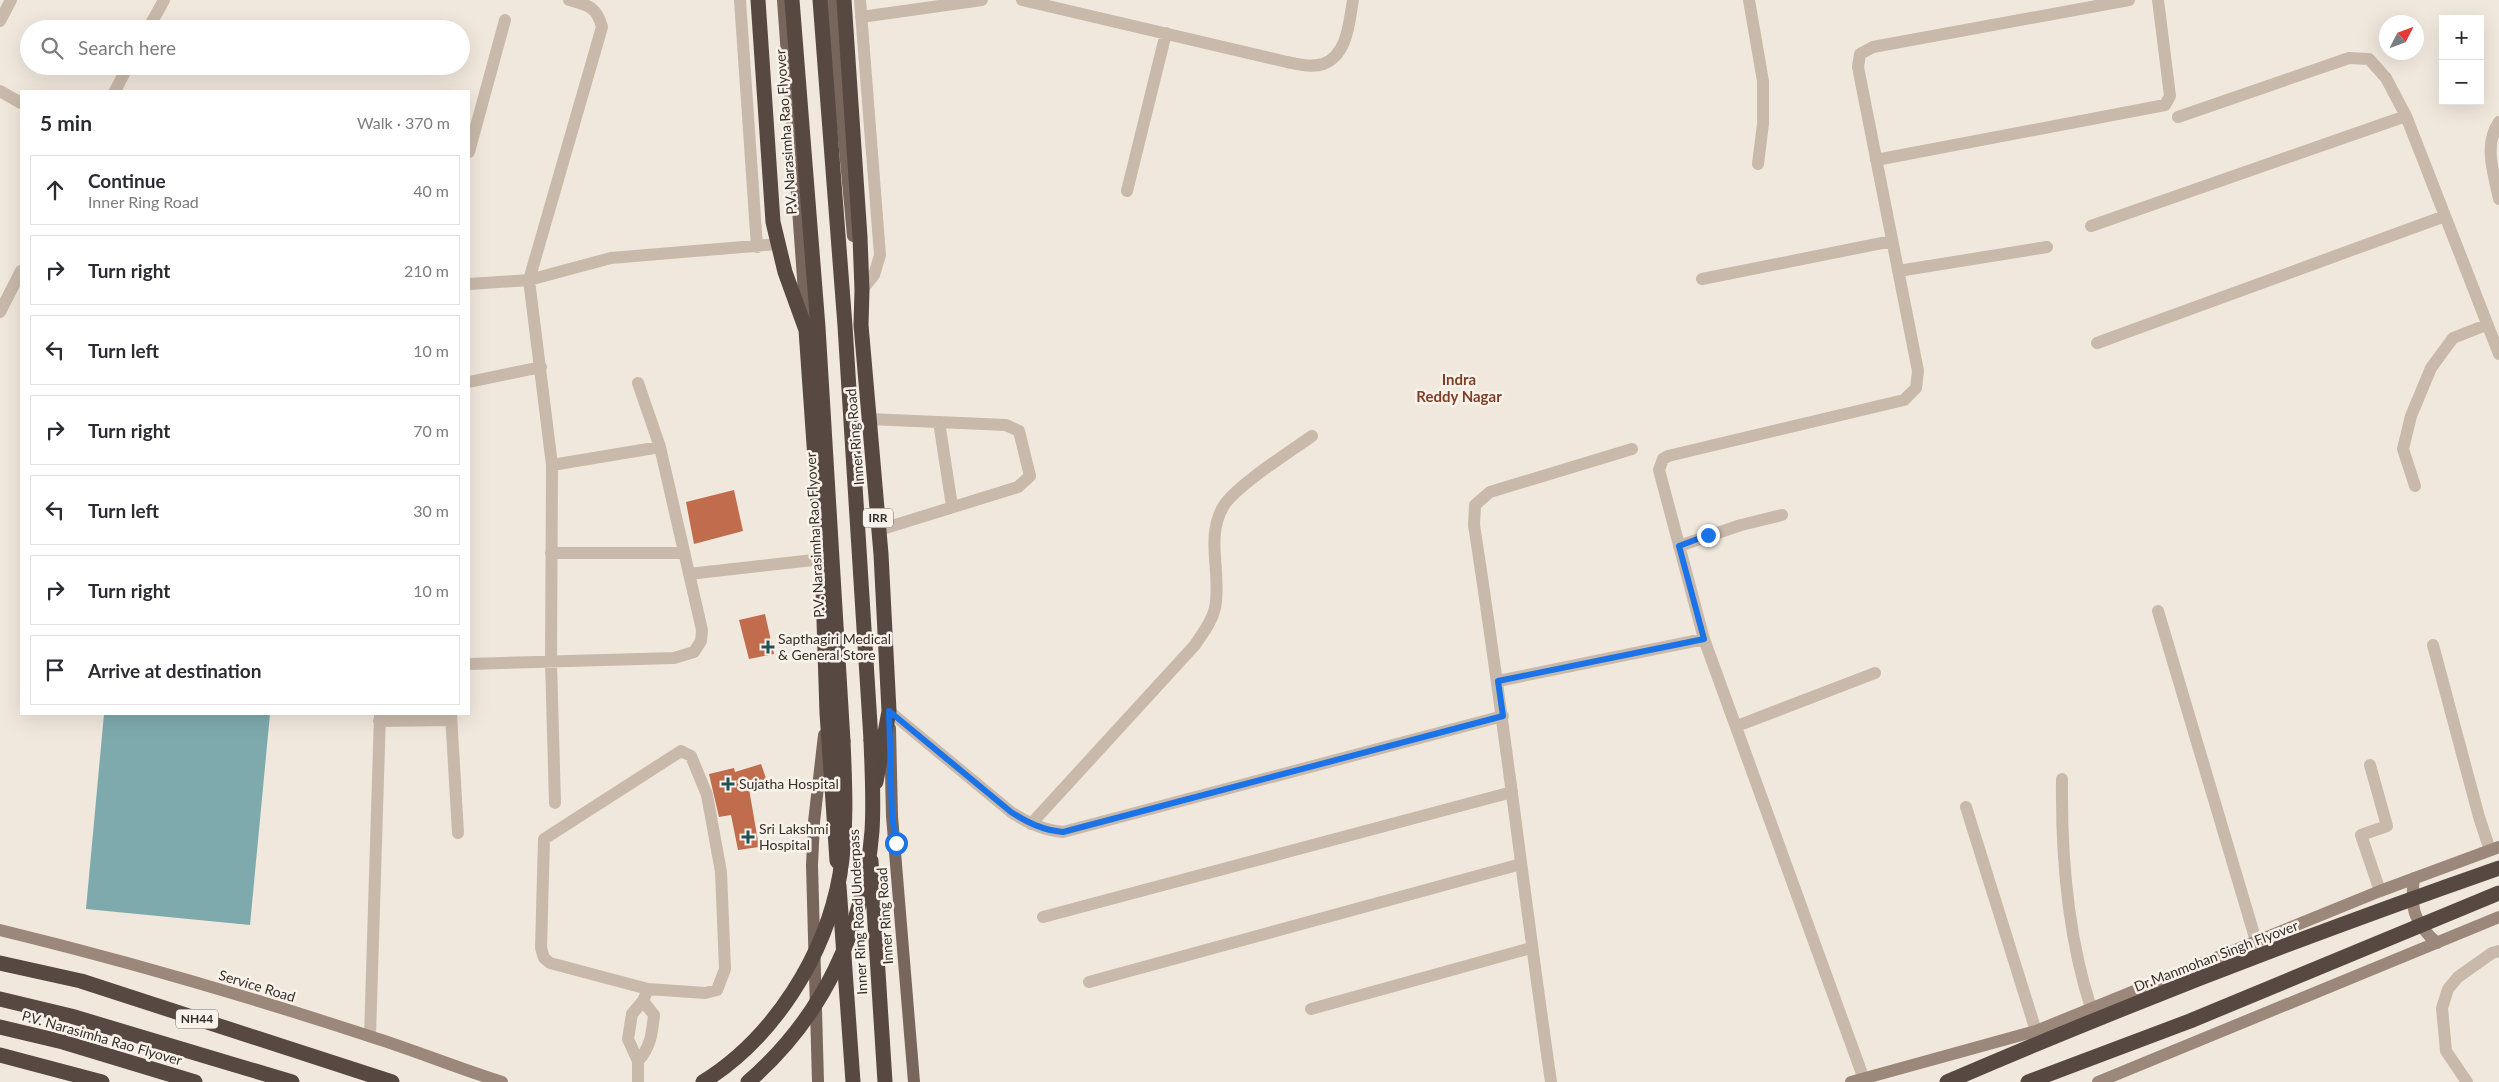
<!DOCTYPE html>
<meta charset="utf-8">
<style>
:root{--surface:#fff;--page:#f7f7f7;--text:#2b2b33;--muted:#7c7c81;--line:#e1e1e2}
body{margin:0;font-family:Lato,sans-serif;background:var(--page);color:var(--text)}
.controls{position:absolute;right:15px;top:15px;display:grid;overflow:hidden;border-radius:0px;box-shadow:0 5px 20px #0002}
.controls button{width:45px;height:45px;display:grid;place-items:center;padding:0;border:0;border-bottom:1px solid var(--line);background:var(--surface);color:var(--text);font:25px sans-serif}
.compass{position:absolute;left:2379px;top:15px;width:45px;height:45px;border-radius:50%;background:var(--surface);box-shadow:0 5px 20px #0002;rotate:48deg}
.stop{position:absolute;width:15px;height:15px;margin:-11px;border:4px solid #1a73e8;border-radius:50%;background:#fff}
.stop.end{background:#1a73e8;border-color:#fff;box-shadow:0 1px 5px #0008}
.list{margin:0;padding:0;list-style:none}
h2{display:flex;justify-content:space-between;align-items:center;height:65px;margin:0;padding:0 20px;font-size:21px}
h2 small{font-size:16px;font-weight:400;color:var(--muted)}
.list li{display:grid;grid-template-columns:32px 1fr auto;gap:15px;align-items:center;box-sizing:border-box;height:70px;margin:0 10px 10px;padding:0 10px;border:1px solid var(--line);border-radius:0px}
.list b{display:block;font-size:19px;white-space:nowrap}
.list p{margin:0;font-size:16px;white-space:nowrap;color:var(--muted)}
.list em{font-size:16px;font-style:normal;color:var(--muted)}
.icon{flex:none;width:28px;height:28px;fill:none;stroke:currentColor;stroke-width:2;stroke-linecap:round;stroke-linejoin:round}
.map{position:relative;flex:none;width:2499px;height:1082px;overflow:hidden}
.search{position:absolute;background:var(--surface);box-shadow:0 5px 20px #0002;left:20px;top:20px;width:450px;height:55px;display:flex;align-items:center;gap:12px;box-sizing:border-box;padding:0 18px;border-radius:28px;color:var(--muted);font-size:19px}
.panel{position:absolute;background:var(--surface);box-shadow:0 5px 20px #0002;left:20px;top:90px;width:450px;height:625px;border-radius:0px}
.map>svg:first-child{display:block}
.water{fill:#7eaaad}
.building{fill:#c06c4d}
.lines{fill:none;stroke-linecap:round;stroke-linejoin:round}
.lane{stroke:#c9b9aa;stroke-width:12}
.street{stroke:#c9b9aa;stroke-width:12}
.secondary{stroke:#9c887b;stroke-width:12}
.primary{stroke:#78655b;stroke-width:12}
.highway{stroke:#574841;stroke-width:15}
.highway-bridge{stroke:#574841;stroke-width:15}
.route{stroke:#1a73e8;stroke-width:6}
.poi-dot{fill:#205156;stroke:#f9f2ea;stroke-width:2}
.labels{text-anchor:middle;stroke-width:5;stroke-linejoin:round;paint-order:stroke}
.shield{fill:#f9f2ea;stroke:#706963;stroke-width:1}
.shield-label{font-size:12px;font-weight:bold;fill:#362e29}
.street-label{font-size:14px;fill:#362e29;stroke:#f9f2ea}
.poi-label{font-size:14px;fill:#362e29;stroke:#f9f2ea;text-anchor:start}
.neighbourhood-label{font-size:15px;font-weight:bold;fill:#813e26;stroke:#f9f2ea}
</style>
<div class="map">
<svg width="2499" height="1082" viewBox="0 0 2499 1082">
<rect width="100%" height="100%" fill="#f1e8dd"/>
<path class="water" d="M104 714H270L250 925 86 909Z"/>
<path class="building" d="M734 490 743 531 694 544 686 502Z
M765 614 774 654 749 659 739 620Z
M761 764 768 784 749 789 759 847 738 850 731 815 719 817 709 774 734 768 735 772Z"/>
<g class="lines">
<path class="lane" d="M2499 122C2483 145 2494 174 2499 199
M869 419 1006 425 1019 431 1030 476 1018 487 879 530
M939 422 952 506
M2158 611 2256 941
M2433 645 2479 817 2490 850
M2370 765 2387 826 2361 835 2380 891
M2062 779C2061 856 2067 934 2091 1008
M1966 807 2036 1031
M1043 917 1512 792
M1089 982 1521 864
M1311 1009 1531 948
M2467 1082 2446 1051 2442 1008 2448 989 2458 977 2492 953 2499 951"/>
<path class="street" d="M740 0 757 247
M860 0 880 255 874 275 862 290
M1022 0 1287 62C1298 64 1312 68 1323 64 1348 55 1349 22 1353 0
M1749 0 1763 81V124L1758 164
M861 17 982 0
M0 21 11 0
M148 29 164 0
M0 91 21 103
M115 91 128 66
M2178 117 2349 58 2369 59 2386 78 2406 116 2499 354
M469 152 505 20
M1876 160 2165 105 2170 96 2158 0
M1127 191 1166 33
M2091 226 2406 116
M1898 271 2047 247
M1702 279 1892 241
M469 284 529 280 611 258 778 244
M0 312 21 271
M2097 343 2445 216
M469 382 541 367
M552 465 660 447
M2415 486 2403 449 2411 416 2431 368 2453 338 2486 325
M1679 546 1741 525 1782 515
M551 553H684
M689 574 822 559
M469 664 674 658 694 652 701 641 702 630 660 447 638 383
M1498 681 1704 639
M889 711 1011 812C1028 823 1043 830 1063 832L1503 716
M451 714 458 833
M379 721 451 720
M1737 726 1875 673
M555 803 551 662 552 465 529 280 602 27C597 7 588 5 569 0
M1031 824 1195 645C1202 634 1212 622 1215 608 1222 575 1205 538 1223 507 1234 487 1291 451 1312 436
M370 1036 380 714
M638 1061C651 1047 652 1033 654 1015L643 1001
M638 1082V1061L628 1039 632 1014 643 1001 648 989 550 963 544 958 541 948 544 839 681 751 691 756 707 795 721 872 725 969 717 990 705 993 648 989
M1551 1082C1524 896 1503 710 1474 525L1475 505 1490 492 1632 449
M1865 1082 1704 639 1659 470 1663 459 1668 456 1904 400 1916 388 1918 371 1858 67 1860 54 1873 47 2129 0"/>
<path class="secondary" d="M2414 878C2410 908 2414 923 2437 943
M0 930C124 960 247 996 369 1036 414 1050 457 1068 502 1082
M1851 1082 2036 1031 2380 891 2499 847
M2098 1082 2499 917"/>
<path class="primary" d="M783 0 806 320
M831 0 853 236
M890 728 892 816 914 1082
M818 1082 812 865 814 822 824 735"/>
<path class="highway" d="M758 0 773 222 785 272 806 330 822 559 827 713 837 861
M792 0 818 327 843 741
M820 0 845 326 871 740
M844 0 860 237 862 290 861 325 881 554 889 711 876 782
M871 861 885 1082
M839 886 853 1082
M0 963 81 981 392 1082
M0 999 71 1016 292 1082
M0 1027 63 1042 195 1082
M0 1055 102 1082"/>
<path class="highway-bridge" d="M703 1082C774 1038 826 955 840 874 847 830 845 785 843 741
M748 1082C823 1017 864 930 872 831 874 801 872 770 871 740
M1947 1082C2128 1004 2313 933 2499 868
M2028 1082 2190 1021 2499 893"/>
</g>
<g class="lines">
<path class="route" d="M896 843 892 816 889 711 1011 812C1028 823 1043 830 1063 832L1503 716 1498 681 1704 639 1679 546 1708 535"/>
</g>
<g class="poi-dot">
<path d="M765.5 639.5h5v5h5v5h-5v5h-5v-5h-5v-5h5z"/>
<path d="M725.5 776.5h5v5h5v5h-5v5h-5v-5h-5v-5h5z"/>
<path d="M745.5 829.5h5v5h5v5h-5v5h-5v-5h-5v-5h5z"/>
</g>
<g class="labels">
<g class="shield">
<rect x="863" y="508.5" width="30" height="19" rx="4"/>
<rect x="176" y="1009.5" width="42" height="19" rx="4"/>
</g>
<g class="shield-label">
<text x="878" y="522">IRR</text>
<text x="197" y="1023">NH44</text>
</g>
<g class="street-label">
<text transform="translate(786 132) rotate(-94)" y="5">P.V. Narasimha Rao Flyover</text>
<text transform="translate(855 437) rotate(-95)" y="5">Inner Ring Road</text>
<text transform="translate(815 535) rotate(-93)" y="5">P.V. Narasimha Rao Flyover</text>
<text transform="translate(858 912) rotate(-93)" y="5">Inner Ring Road Underpass</text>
<text transform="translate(885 916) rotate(-94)" y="5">Inner Ring Road</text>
<text transform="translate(2216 956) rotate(-21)" y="5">Dr.Manmohan Singh Flyover</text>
<text transform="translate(257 986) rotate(17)" y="5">Service Road</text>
<text transform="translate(102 1038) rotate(16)" y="5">P.V. Narasimha Rao Flyover</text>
</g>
<g class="poi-label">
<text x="778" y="644">Sapthagiri Medical<tspan x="778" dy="16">&amp; General Store</tspan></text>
<text x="739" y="789">Sujatha Hospital</text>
<text x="759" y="834">Sri Lakshmi<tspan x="759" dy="16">Hospital</tspan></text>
</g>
<g class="neighbourhood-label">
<text x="1459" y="385">Indra<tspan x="1459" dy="17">Reddy Nagar</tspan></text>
</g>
</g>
</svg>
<div class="controls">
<button>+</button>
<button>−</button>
</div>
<svg class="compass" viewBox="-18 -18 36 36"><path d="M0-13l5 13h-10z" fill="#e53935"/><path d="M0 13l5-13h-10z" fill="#7c7c81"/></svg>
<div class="stop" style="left:896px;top:843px"></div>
<div class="stop end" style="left:1708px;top:535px"></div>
<div class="search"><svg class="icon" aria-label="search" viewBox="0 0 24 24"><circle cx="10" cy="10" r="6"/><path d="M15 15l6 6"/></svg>Search here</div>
<section class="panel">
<h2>5 min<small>Walk · 370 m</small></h2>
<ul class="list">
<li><svg class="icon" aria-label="ahead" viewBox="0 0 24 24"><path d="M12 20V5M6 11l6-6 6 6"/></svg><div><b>Continue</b><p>Inner Ring Road</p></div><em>40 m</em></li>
<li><svg class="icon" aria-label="right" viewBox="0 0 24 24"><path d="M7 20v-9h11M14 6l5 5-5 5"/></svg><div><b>Turn right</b></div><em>210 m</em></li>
<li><svg class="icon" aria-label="left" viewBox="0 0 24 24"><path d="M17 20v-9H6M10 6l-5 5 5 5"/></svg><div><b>Turn left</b></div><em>10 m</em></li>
<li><svg class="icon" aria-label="right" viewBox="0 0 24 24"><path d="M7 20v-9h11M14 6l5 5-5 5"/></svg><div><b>Turn right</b></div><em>70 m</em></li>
<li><svg class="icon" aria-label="left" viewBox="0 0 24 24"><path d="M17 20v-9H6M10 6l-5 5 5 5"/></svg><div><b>Turn left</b></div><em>30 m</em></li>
<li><svg class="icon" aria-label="right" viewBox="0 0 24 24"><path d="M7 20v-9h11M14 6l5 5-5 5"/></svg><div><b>Turn right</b></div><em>10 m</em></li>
<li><svg class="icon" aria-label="arrive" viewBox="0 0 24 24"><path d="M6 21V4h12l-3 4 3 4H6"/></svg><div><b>Arrive at destination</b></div></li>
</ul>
</section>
</div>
